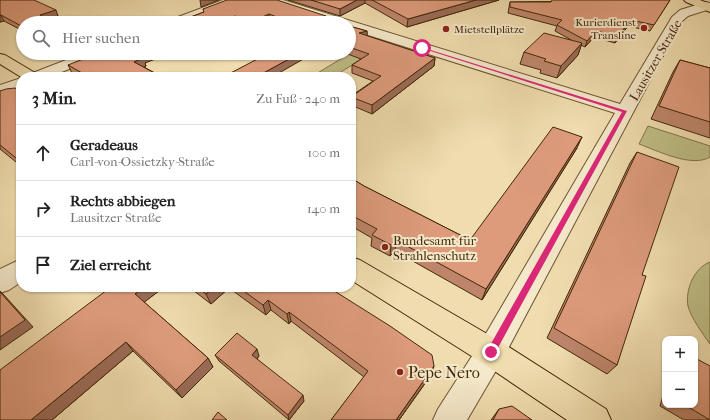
<!DOCTYPE html>
<html lang="de">
<meta charset="utf-8">
<style>
:root{--surface:#fff;--page:#f6f6f6;--text:#222;--muted:#767676;--line:#e0e0e0}
body{margin:0;font-family:"IM FELL French Canon",serif;background:var(--page);color:var(--text)}
.controls{position:absolute;right:12px;bottom:12px;display:grid;overflow:hidden;border-radius:8px;box-shadow:0 1px 3px #0004}
.controls button{width:36px;height:36px;display:grid;place-items:center;padding:0;border:0;border-bottom:1px solid var(--line);background:var(--surface);color:var(--text);font:20px sans-serif}
.stop{position:absolute;width:12px;height:12px;margin:-9px;border:3px solid #db2777;border-radius:50%;background:#fff}
.stop.end{background:#db2777;border-color:#fff;box-shadow:0 1px 4px #0008}
.list{margin:0;padding:0;list-style:none}
h2{display:flex;justify-content:space-between;align-items:center;height:52px;margin:0;padding:0 16px;font-size:17px}
h2 small{font-size:13px;font-weight:400;color:var(--muted)}
.list li{display:grid;grid-template-columns:26px 1fr auto;gap:12px;align-items:center;box-sizing:border-box;height:56px;padding:0 16px;border-top:1px solid var(--line)}
.list b{display:block;font-size:15px;white-space:nowrap}
.list p{margin:0;font-size:13px;white-space:nowrap;color:var(--muted)}
.list em{font-size:13px;font-style:normal;color:var(--muted)}
.icon{flex:none;width:22px;height:22px;fill:none;stroke:currentColor;stroke-width:2;stroke-linecap:round;stroke-linejoin:round}
.map{position:relative;flex:none;width:710px;height:420px;overflow:hidden}
.search{position:absolute;background:var(--surface);box-shadow:0 1px 3px #0004;left:16px;top:16px;width:340px;height:44px;display:flex;align-items:center;gap:10px;box-sizing:border-box;padding:0 14px;border-radius:22px;color:var(--muted);font-size:15px}
.panel{position:absolute;background:var(--surface);box-shadow:0 1px 3px #0004;left:16px;top:72px;width:340px;height:220px;border-radius:16px}
.map>svg:first-child{display:block}
.green{fill:#c0bf86;stroke:#827348}
.lines{fill:none;stroke-linecap:round;stroke-linejoin:round}
.minor-casing{stroke:#6e5432;stroke-width:2}
.major-casing{stroke:#432709;stroke-width:2}
.minor{fill:#f5e9cb;fill-rule:evenodd}
.major{fill:#f0ddaf;fill-rule:evenodd}
.wall{fill:#be856b;stroke:#432709}
.shaded-wall{fill:#9b6c57;stroke:#432709}
.building{fill:#dd9b7c;stroke:#432709}
.route{fill:#db2777}
.poi-dot{fill:#8f2418;stroke:#f5e9cb;stroke-width:1.5}
.labels{text-anchor:middle;stroke-width:4;stroke-linejoin:round;paint-order:stroke}
.far-poi-label{font-size:11px;fill:#432709;stroke:#f5e9cb;text-anchor:end}
.street-label{font-size:13px;fill:#432709;stroke:#f5e9cb}
.poi-label{font-size:13px;fill:#432709;stroke:#f5e9cb;text-anchor:start}
.near-poi-label{font-size:16px;fill:#432709;stroke:#f5e9cb;text-anchor:start}
</style>
<div class="map">
<svg width="710" height="420" viewBox="0 0 710 420">
<rect width="100%" height="100%" fill="#f0ddaf"/>
<filter id="stains"><feTurbulence type="fractalNoise" baseFrequency=".005" numOctaves="4"/><feColorMatrix values="0 0 0 0 .2 0 0 0 0 .09 0 0 0 0 .02 0 0 0 .5 -.17"/></filter>
<radialGradient id="worn" r=".72"><stop offset=".6" stop-color="#630" stop-opacity="0"/><stop offset="1" stop-color="#630" stop-opacity=".3"/></radialGradient>
<path class="green" d="M349 54 368 55 333 77H311Z
M648 126 710 146V157C692 168 658 151 639 144Z
M710 262V344C703 334 691 318 688 306 685 290 694 268 710 262Z"/>
<g class="lines">
<g class="minor-casing">
<path id="minor" d="M223 0H239L237 2 185 23H168L170 20Z
M265 0H283L620 104 672 17 680 10 706 2 710 3V9L688 16 681 22 501 362 467 420H433L438 409 481 342 615 113 349 29V23H331L267 2Z
M84 53H104L102 56 49 77H27L30 74Z
M21 78V88L0 96V85Z
M21 259V282L9 290 0 293V269Z"/>
</g>
<g class="major-casing">
<path id="major" d="M684 0H700L710 4V12L686 2Z
M0 54 5 55 37 74 40 77H21L0 64Z
M351 257 360 260 501 342 606 409 611 420H567L481 362 351 280Z"/>
</g>
<use href="#minor" class="minor"/>
<use href="#major" class="major"/>
</g>
<path class="wall" d="M0 0 58 16 23 23V31L4 21 0 22Z
M288 0H499L407 27 365 3 340 16Z
M670 0 650 31 628 26 615 43 594 37 585 47 581 45 578 55 557 78 540 73 541 70 520 64 524 52 573 41 555 31 557 26 508 13 510 2Z
M203 9 326 18 341 23H274L270 22 268 23H175L204 12Z
M349 26 367 31V36L435 58 434 66 372 114 351 105V96L373 81 352 73V65L361 59 345 53H349Z
M680 60 710 68V138L651 119 673 72Z
M145 63 146 66 144 67 162 77H79L72 73 68 65Z
M0 91 21 92V166L0 149Z
M577 148 482 300 395 251 390 256 371 246 372 238 351 226V178L364 186 470 240Z
M637 152 642 275 617 365 607 374 547 338 630 163Z
M111 287H164L144 302 208 358 213 367 182 398 133 351 52 420H0Z
M189 287H328L431 375 399 420H331L364 377 291 321 289 324 271 310 266 315 229 288 211 304Z
M215 355 259 356 257 359 304 401 289 420 219 361Z
M710 366V420H684L660 406 665 389V405H695Z
M499 409 532 420H491Z"/>
<path class="shaded-wall" d="M200 0H219L201 7Z
M357 0H365V3L340 16V9Z
M476 0H499L407 27 408 19Z
M56 10 58 16 43 21 40 15Z
M269 14 270 22 268 23H251V22Z
M0 15H1L4 21 0 22Z
M235 16 236 23H218Z
M631 20 628 26 615 43 618 36Z
M367 31V39L359 33Z
M596 31 594 37 585 47 587 41Z
M582 43 578 55 557 78 561 66Z
M148 53H171L145 63 146 66 137 70 134 62 139 56Z
M300 53H307V57L272 77H256Z
M435 58 434 66 372 114V105Z
M582 137 577 148 482 300 486 289Z
M396 240 395 251 390 256 391 245Z
M145 287H164L142 304 135 294Z
M215 287H229V288L211 304 206 294Z
M0 291 4 295 33 327 0 350Z
M268 300 271 310 266 315 263 305Z
M289 312 291 321 289 324 287 314Z
M126 342 133 351 52 420H31Z
M257 349 259 356 254 361 252 355Z
M208 358 213 367 182 398 176 390Z
M434 366 431 375 399 420H396Z
M303 395 304 401 289 420 288 415Z"/>
<path class="building" d="M0 0H34L56 10 40 15 56 23H23V27L1 15H0Z
M227 0H277L326 16 322 17 341 23H293L269 14 251 22 235 16 218 23H175L204 12 203 9Z
M311 0H357L340 9Z
M372 0H476L408 19Z
M552 0H670L654 25 631 20 618 36 596 31 587 41 557 25 562 20 510 7V2H551Z
M349 26 367 31 359 33 435 58 372 105 351 97 381 76 352 65 369 54 349 47Z
M544 33 582 43 561 66 544 61 546 59 524 52Z
M98 53H148L139 56 143 58 134 62 162 77H85L80 74 82 73 68 65Z
M269 53H300L256 77H223Z
M680 60 710 68V122L659 106Z
M15 88 21 92V162L0 145V91L6 89Z
M553 127 582 137 486 289 396 240 391 245 372 235 377 229 351 215V178L364 186 470 240Z
M637 152 679 167 642 275 646 276 617 365 554 328Z
M111 287H145L135 294 208 358 176 390 126 342 31 420H0V370Z
M197 287H215L206 294Z
M238 287H328L390 326 432 355 434 366 396 420H331L368 371 289 312 287 314 268 300 263 305Z
M0 292 25 320 0 337Z
M237 333 257 349 252 355 303 395 288 415 215 355Z
M695 358 710 366V420L685 405H695Z
M512 406 532 420H493L499 409Z
M218 412 227 420H212Z"/>
<path class="route" d="M421 47 627 111 494 355 491 356 488 355 487 352 488 349 622 112 421 48Z"/>
<g class="poi-dot">
<circle cx="644" cy="28" r="4"/>
<circle cx="446" cy="29" r="4"/>
<circle cx="385" cy="247" r="4"/>
<circle cx="400" cy="372" r="4"/>
</g>
<g class="labels">
<g class="far-poi-label">
<text x="636" y="26">Kurierdienst<tspan x="636" dy="13">Transline</tspan></text>
<text x="454" y="33" text-anchor="start">Mietstellplätze</text>
</g>
<g class="street-label">
<text transform="translate(655 60) rotate(-60)" y="5">Lausitzer Straße</text>
</g>
<g class="poi-label">
<text x="393" y="245">Bundesamt für<tspan x="393" dy="15">Strahlenschutz</tspan></text>
</g>
<g class="near-poi-label">
<text x="408" y="378">Pepe Nero</text>
</g>
</g>
<rect width="100%" height="100%" filter="url(#stains)"/>
<rect width="100%" height="100%" fill="url(#worn)"/>
</svg>
<div class="controls">
<button>+</button>
<button>−</button>
</div>
<div class="stop" style="left:422px;top:48px"></div>
<div class="stop end" style="left:491px;top:352px"></div>
<div class="search"><svg class="icon" aria-label="search" viewBox="0 0 24 24"><circle cx="10" cy="10" r="6"/><path d="M15 15l6 6"/></svg>Hier suchen</div>
<section class="panel">
<h2>3 Min.<small>Zu Fuß · 240 m</small></h2>
<ul class="list">
<li><svg class="icon" aria-label="ahead" viewBox="0 0 24 24"><path d="M12 20V5M6 11l6-6 6 6"/></svg><div><b>Geradeaus</b><p>Carl-von-Ossietzky-Straße</p></div><em>100 m</em></li>
<li><svg class="icon" aria-label="right" viewBox="0 0 24 24"><path d="M7 20v-9h11M14 6l5 5-5 5"/></svg><div><b>Rechts abbiegen</b><p>Lausitzer Straße</p></div><em>140 m</em></li>
<li><svg class="icon" aria-label="arrive" viewBox="0 0 24 24"><path d="M6 21V4h12l-3 4 3 4H6"/></svg><div><b>Ziel erreicht</b></div></li>
</ul>
</section>
</div>
